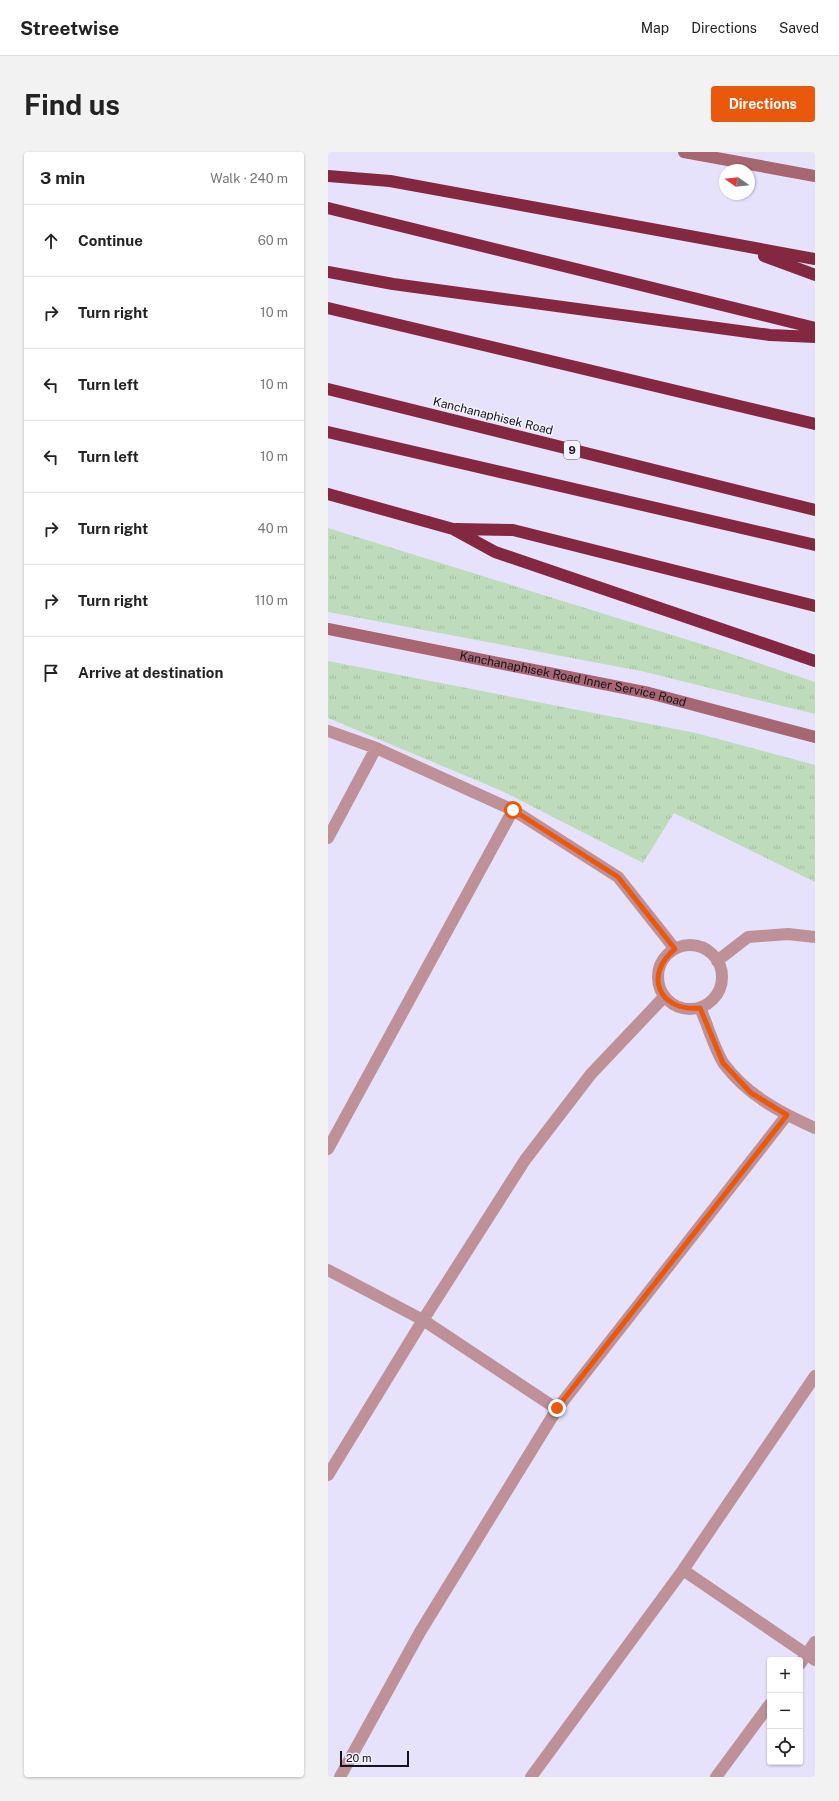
<!DOCTYPE html>
<meta charset="utf-8">
<style>
:root{--surface:#fff;--page:#f2f2f2;--text:#222;--muted:#767676;--line:#e0e0e0;--accent:#ea580c}
body{margin:0;font-family:"Public Sans",sans-serif;background:var(--page);color:var(--text)}
.controls{position:absolute;right:12px;bottom:12px;display:grid;overflow:hidden;border-radius:4px;box-shadow:0 1px 3px #0004}
.controls button{width:36px;height:36px;display:grid;place-items:center;padding:0;border:0;border-bottom:1px solid var(--line);background:var(--surface);color:var(--text);font:20px sans-serif}
.compass{position:absolute;left:391px;top:12px;width:36px;height:36px;border-radius:50%;background:var(--surface);box-shadow:0 1px 3px #0004;rotate:285deg}
.scale{position:absolute;left:12px;bottom:10px;width:69px;box-sizing:border-box;padding-left:4px;border:2px solid #15131c;border-top:0;font-size:11px;line-height:14px;white-space:nowrap;color:#15131c;-webkit-text-stroke:3px #f4f2fc;paint-order:stroke}
.stop{position:absolute;width:12px;height:12px;margin:-9px;border:3px solid #ea580c;border-radius:50%;background:#fff}
.stop.end{background:#ea580c;border-color:#fff;box-shadow:0 1px 4px #0008}
.list{margin:0;padding:0;list-style:none}
h2{display:flex;justify-content:space-between;align-items:center;height:52px;margin:0;padding:0 16px;font-size:17px}
h2 small{font-size:13px;font-weight:400;color:var(--muted)}
.list li{display:grid;grid-template-columns:26px 1fr auto;gap:12px;align-items:center;box-sizing:border-box;height:72px;padding:0 16px;border-top:1px solid var(--line)}
.list b{display:block;font-size:15px;white-space:nowrap}
.list em{font-size:13px;font-style:normal;color:var(--muted)}
.icon{flex:none;width:22px;height:22px;fill:none;stroke:currentColor;stroke-width:2;stroke-linecap:round;stroke-linejoin:round}
.map{position:relative;flex:none;width:487px;height:1625px;overflow:hidden;border-radius:4px}
header{display:flex;align-items:center;gap:24px;box-sizing:border-box;height:56px;padding:0 20px;background:var(--surface);border-bottom:1px solid var(--line)}
header strong{font-size:19px}
nav{display:flex;gap:22px;margin-inline-start:auto;font-size:14px}
.intro{display:flex;align-items:center;justify-content:space-between;box-sizing:border-box;height:96px;padding:0 24px}
h1{margin:0;font-size:28px}
.button{padding:10px 18px;border-radius:4px;background:var(--accent);color:#fff;font-size:14px;font-weight:700}
main{display:flex;gap:24px;padding:0 24px}
aside{flex:1;background:var(--surface);border-radius:4px;box-shadow:0 1px 3px #0004}
.map>svg:first-child{display:block}
.grass{fill:url(#grass-tufts)}
.lines{fill:none;stroke-linecap:round;stroke-linejoin:round}
.street{stroke:#be9098;stroke-width:12}
.secondary{stroke:#a76672;stroke-width:12}
.highway{stroke:#842842;stroke-width:12}
.route{stroke:#ea580c;stroke-width:5}
.labels{text-anchor:middle;stroke-width:3;stroke-linejoin:round;paint-order:stroke}
.shield{fill:#f4f2fc;stroke:#58565f;stroke-width:1}
.shield-label{font-size:11px;font-weight:bold;fill:#15131c}
.street-label{font-size:12px;fill:#15131c;stroke:#f4f2fc}
</style>
<header>
<strong>Streetwise</strong>
<nav><a>Map</a><a>Directions</a><a>Saved</a></nav>
</header>
<div class="intro"><h1>Find us</h1><a class="button">Directions</a></div>
<main>
<aside>
<h2>3 min<small>Walk · 240 m</small></h2>
<ul class="list">
<li><svg class="icon" aria-label="ahead" viewBox="0 0 24 24"><path d="M12 20V5M6 11l6-6 6 6"/></svg><div><b>Continue</b></div><em>60 m</em></li>
<li><svg class="icon" aria-label="right" viewBox="0 0 24 24"><path d="M7 20v-9h11M14 6l5 5-5 5"/></svg><div><b>Turn right</b></div><em>10 m</em></li>
<li><svg class="icon" aria-label="left" viewBox="0 0 24 24"><path d="M17 20v-9H6M10 6l-5 5 5 5"/></svg><div><b>Turn left</b></div><em>10 m</em></li>
<li><svg class="icon" aria-label="left" viewBox="0 0 24 24"><path d="M17 20v-9H6M10 6l-5 5 5 5"/></svg><div><b>Turn left</b></div><em>10 m</em></li>
<li><svg class="icon" aria-label="right" viewBox="0 0 24 24"><path d="M7 20v-9h11M14 6l5 5-5 5"/></svg><div><b>Turn right</b></div><em>40 m</em></li>
<li><svg class="icon" aria-label="right" viewBox="0 0 24 24"><path d="M7 20v-9h11M14 6l5 5-5 5"/></svg><div><b>Turn right</b></div><em>110 m</em></li>
<li><svg class="icon" aria-label="arrive" viewBox="0 0 24 24"><path d="M6 21V4h12l-3 4 3 4H6"/></svg><div><b>Arrive at destination</b></div></li>
</ul>
</aside>
<div class="map">
<svg width="487" height="1625" viewBox="0 0 487 1625">
<defs>
<pattern id="grass-tufts" width="24" height="20" patternUnits="userSpaceOnUse"><rect width="24" height="20" fill="#bedcbb"/><path d="M3 7l-1-3M5 7V3M7 7l1-3M15 17l-1-3M17 17v-4M19 17l1-3" fill="none" stroke="#a2bca0"/></pattern>
</defs>
<rect width="100%" height="100%" fill="#e7e2fc"/>
<path class="grass" d="M0 376 386 496 487 530V562L313 519 0 460Z
M0 509 368 581 487 613V730L346 661 315 711 174 639 0 566Z"/>
<g class="lines">
<path class="street" d="M0 579 48 596 185 658 290 725 347 797
M0 686 48 596
M330 825a32 32 0 1 1 64 0a32 32 0 1 1-64 0Z
M389 809 420 785 460 782 487 785
M372 856C379 871 387 899 396 912 419 943 453 961 487 976
M0 997 185 658
M0 1118 95 1168 229 1257
M0 1323 95 1168 197 1008 263 922 336 845
M355 1418 487 1508
M472 1512 487 1490
M12 1625 92 1480 229 1257 459 963
M203 1625 355 1418 487 1224
M388 1625 442 1552"/>
<g class="secondary">
<path d="M356 0 487 24"/>
<path id="s1" d="M0 477 321 541 487 585"/>
</g>
<path class="highway" d="M0 24 62 29 487 107
M0 56 487 176
M436 104 487 123
M0 120 65 132 442 183 487 185
M0 156 487 272
M0 237 487 358
M0 280 487 393
M0 342 125 377 167 400 487 509
M128 377 185 378 487 454"/>
</g>
<g class="lines">
<path class="route" d="M185 658 290 725 347 797C315 823 331 860 372 856L395 911 423 941 459 963 229 1256"/>
</g>
<g class="labels">
<rect class="shield" x="236" y="289" width="16" height="18" rx="3"/>
<g class="shield-label">
<text x="244" y="302">9</text>
</g>
<g class="street-label">
<text transform="translate(165 264) rotate(14)" y="4">Kanchanaphisek Road</text>
<text dy="4" stroke="none"><textPath href="#s1" startOffset="250">Kanchanaphisek Road Inner Service Road</textPath></text>
</g>
</g>
</svg>
<div class="controls">
<button>+</button>
<button>−</button>
<button><svg class="icon" aria-label="locate" viewBox="0 0 24 24"><circle cx="12" cy="12" r="6"/><path d="M12 2v4M12 18v4M2 12h4M18 12h4"/></svg></button>
</div>
<svg class="compass" viewBox="-18 -18 36 36"><path d="M0-13l5 13h-10z" fill="#e53935"/><path d="M0 13l5-13h-10z" fill="#767676"/></svg>
<div class="scale">20 m</div>
<div class="stop" style="left:185px;top:658px"></div>
<div class="stop end" style="left:229px;top:1256px"></div>
</div>
</main>
